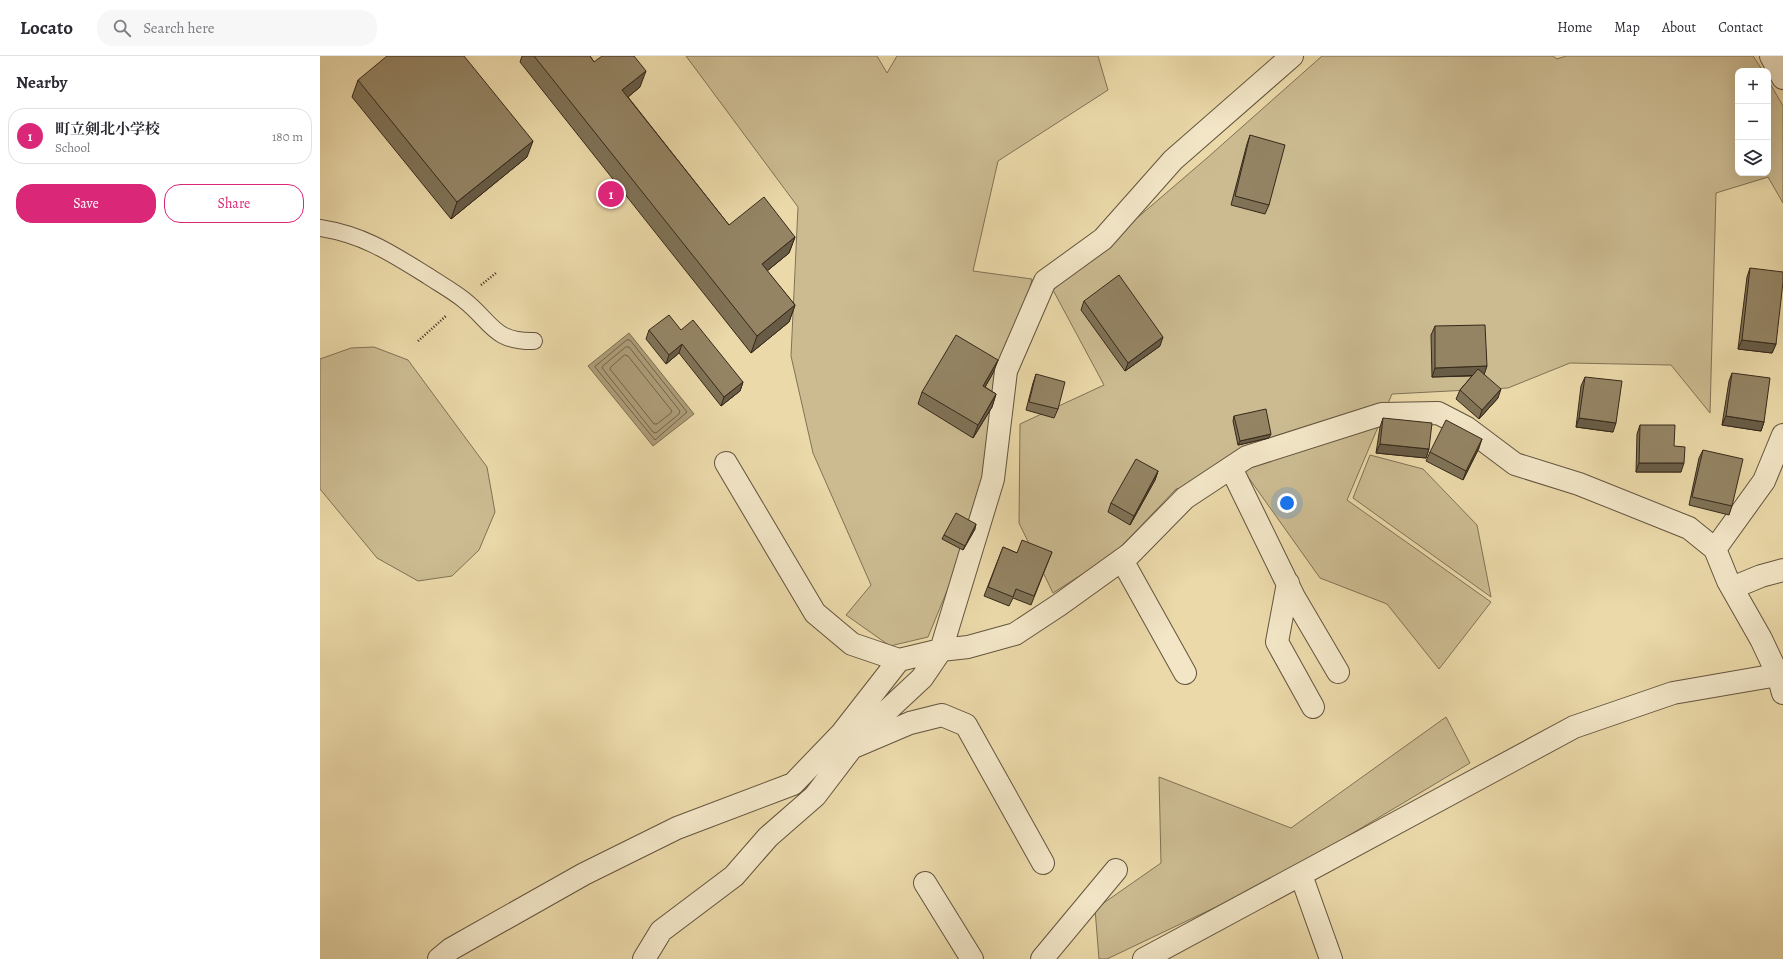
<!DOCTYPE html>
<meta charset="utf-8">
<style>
:root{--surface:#fff;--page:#f7f7f7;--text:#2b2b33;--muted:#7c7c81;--line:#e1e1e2;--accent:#db2777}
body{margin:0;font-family:Alegreya,"Noto Serif JP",serif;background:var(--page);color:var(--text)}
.controls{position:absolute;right:12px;top:12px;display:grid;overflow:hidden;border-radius:8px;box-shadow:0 4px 16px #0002}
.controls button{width:36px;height:36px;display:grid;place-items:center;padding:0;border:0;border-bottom:1px solid var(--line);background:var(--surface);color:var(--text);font:20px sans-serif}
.you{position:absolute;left:967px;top:447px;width:14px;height:14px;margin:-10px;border:3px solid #fff;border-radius:50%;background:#1a73e8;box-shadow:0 0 0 6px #1a73e833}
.badge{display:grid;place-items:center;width:26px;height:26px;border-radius:50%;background:var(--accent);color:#fff;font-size:13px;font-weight:700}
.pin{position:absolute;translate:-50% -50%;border:2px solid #fff;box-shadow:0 1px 4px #0006}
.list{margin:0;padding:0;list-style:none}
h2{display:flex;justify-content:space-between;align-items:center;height:52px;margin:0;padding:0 16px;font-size:17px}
h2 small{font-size:13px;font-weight:400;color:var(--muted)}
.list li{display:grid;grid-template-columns:26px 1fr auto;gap:12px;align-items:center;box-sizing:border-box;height:56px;margin:0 8px 8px;padding:0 8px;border:1px solid var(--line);border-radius:16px}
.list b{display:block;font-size:15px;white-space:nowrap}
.list p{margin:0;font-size:13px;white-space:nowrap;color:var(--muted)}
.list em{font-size:13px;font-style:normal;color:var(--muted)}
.actions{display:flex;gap:8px;padding:12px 16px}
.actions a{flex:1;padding:9px 0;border:1px solid var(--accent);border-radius:16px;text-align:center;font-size:14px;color:var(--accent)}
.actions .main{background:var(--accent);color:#fff}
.icon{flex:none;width:22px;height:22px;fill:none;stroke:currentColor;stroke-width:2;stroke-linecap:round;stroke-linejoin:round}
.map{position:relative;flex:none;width:1463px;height:903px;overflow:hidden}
header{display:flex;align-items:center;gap:24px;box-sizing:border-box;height:56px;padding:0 20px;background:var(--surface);border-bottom:1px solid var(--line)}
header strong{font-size:19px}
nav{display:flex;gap:22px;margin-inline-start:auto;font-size:14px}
.search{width:280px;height:36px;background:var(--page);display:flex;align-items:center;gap:10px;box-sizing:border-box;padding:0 14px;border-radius:16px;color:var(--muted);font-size:15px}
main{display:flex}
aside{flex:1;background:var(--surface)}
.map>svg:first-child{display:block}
.green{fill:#ccbb91;stroke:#817256}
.water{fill:#ad9d78;stroke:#7d6e52}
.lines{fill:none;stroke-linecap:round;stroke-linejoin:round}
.shore{stroke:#726249;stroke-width:1}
.service-casing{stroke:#63543e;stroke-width:18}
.minor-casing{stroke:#63543e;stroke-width:24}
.tertiary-casing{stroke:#63543e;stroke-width:24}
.path{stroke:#36281a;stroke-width:2.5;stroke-dasharray:1 2;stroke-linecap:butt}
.service{stroke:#f2e6c7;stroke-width:16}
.minor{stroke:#f2e6c7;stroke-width:22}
.tertiary{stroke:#f2e6c7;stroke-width:22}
.wall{fill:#7f7256;stroke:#36281a}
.shaded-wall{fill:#685c46;stroke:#36281a}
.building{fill:#948464;stroke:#36281a}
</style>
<header>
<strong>Locato</strong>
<div class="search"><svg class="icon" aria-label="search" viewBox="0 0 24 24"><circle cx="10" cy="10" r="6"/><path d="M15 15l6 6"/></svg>Search here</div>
<nav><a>Home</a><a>Map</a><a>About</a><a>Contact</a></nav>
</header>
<main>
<aside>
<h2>Nearby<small></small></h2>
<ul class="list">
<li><span class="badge">1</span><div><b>町立剣北小学校</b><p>School</p></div><em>180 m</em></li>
</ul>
<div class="actions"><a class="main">Save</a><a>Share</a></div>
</aside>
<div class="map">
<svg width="1463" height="903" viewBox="0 0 1463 903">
<rect width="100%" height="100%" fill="#ebd9a9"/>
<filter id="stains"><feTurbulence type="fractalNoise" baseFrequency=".005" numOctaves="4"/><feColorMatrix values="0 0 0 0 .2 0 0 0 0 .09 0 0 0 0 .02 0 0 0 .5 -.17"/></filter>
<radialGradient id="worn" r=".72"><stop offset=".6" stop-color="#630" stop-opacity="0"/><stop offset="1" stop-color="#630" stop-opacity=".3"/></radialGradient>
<path class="green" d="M366 0H557L567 17 577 0H778L788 34 678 105 653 215 712 223 661 427 631 525 608 581 570 590 526 559 551 529 493 397 471 300 478 151Z
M1002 0H1233L1237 3 1246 0H1433L1443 15H1418V117H1448V24L1463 50V147L1448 121 1396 137 1390 357 1351 309 1250 307 1188 332 1072 338 1027 444 1171 546 1119 613 1067 548 1000 522 926 418 856 433 795 497 733 537 699 467 700 368 784 329 733 234 887 102Z
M54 291 88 304 167 411 175 456 159 494 132 520 98 525 57 502 0 433V303L31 292Z
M1050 399 1103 413 1157 469 1171 541 1033 442Z
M1126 661 1150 707 961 820 787 903H779L775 853 841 807 839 721 971 772Z"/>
<path class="water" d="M309 277 374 358 333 390 268 310Z"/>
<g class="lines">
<path class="shore" d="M307 284H310L367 356 335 384 275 311Z
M306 291H309L360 355 359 358 336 377 333 376 282 312 283 310Z
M305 299 308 300 352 355 351 357 337 368H334L290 313 291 311Z"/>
<g class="service-casing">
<path id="service" d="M0 172C44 179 71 197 108 220 120 228 133 235 144 244 172 266 173 286 214 285"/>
</g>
<g class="minor-casing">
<path id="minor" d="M1451 0 1463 22
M406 407 495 557 532 588 579 604 621 594 648 591 695 578 739 549 810 498 865 442 927 401 1062 358 1118 357 1147 372 1195 408 1259 428 1369 472 1395 493 1408 525 1441 583 1458 619 1463 637
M911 412 974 541 1018 616
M1395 493 1444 425 1463 379
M802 504 865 617
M968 527 957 586 993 651
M1412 532 1441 520 1463 514
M536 690 590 667 622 659 646 669 723 807
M981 819 1011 903
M605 827 652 903
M119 903 131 893 264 818 357 772 473 728 522 677 579 604
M324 903 341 875 414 820 448 781 495 740 543 677 602 622 621 594 673 423 686 315 725 225 783 183 853 104 972 0
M722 903 796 814"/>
</g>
<g class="tertiary-casing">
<path id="tertiary" d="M824 903 1254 671 1353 637 1463 618"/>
</g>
<path class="path" d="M161 229 176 217
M98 285 127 259"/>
<use href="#service" class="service"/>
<use href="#minor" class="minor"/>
<use href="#tertiary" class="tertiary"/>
</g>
<path class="wall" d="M202 0H270L274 6 320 31 308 41 409 169 475 181 469 197 447 215 475 249 469 266 431 297 200 6Z
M38 24 207 101 131 163 32 41Z
M930 79 949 149 945 158 911 149 927 88Z
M1430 212 1456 288 1452 297 1418 293 1427 221Z
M764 245 840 290 805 315 761 254Z
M1115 270 1164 318 1178 342 1159 363 1136 343 1140 334 1152 320 1112 321 1111 279Z
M329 274H361L423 326 420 335 401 350 359 297 346 308 326 283Z
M673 317 665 331 676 338 672 351 653 382 598 348 602 336Z
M1412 317 1444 366 1441 375 1402 369 1409 325Z
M716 318 738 353 734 362 706 354 713 327Z
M1265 321 1293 376 1256 371 1261 330Z
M914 360 949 382 918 389 913 365Z
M1063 362 1109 393 1106 402 1056 397 1060 371Z
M1320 369 1354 390 1361 416H1316L1317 378Z
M1159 392 1143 424 1106 405 1110 396Z
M1383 394 1412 450 1409 459 1369 449 1379 402Z
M838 415 835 424 810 469 788 456 791 447Z
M655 473 643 494 622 483 624 479Z
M683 491 697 497 732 496 711 549 693 542 689 550 664 540Z"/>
<path class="shaded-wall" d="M326 15 320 31 296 51 302 34Z
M213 85 207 101 131 163 137 146Z
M475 181 469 197 436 224 442 208Z
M475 249 469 266 431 297 437 280Z
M843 281 840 290 805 315 808 307Z
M1422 284 1456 288 1452 297 1418 293Z
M362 288 359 297 346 308 349 299Z
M678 304 673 317 658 343 663 330Z
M1167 310 1164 319 1112 321 1115 312Z
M423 326 420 335 401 350 404 341Z
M1181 333 1178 342 1159 363 1162 354Z
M676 338 672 351 653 382 658 369Z
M1406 360 1444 366 1441 375 1402 369Z
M1259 362 1296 367 1293 376 1256 371Z
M951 378 949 382 918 389 920 385Z
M1162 383 1159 392 1143 424 1146 415Z
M1060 388 1109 393 1106 402 1056 397Z
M1319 407H1364L1361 416H1316Z
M838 415 835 424 810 469 814 460Z
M656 468 655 473 643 494Z"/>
<path class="building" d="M67 0H144L213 85 137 146 38 24Z
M214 0H270L274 6 282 0H314L326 15 302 34 409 169 444 141 475 181 442 208 475 249 437 280Z
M930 79 965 89 949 149 915 140Z
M1430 212 1463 216V226L1456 288 1422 284Z
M799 219 843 281 808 307 764 245Z
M349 259 361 274 373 264 423 326 404 341 362 288 349 299 329 274Z
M1165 269 1167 310 1115 312V270Z
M636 279 678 304 663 330 676 338 658 369 602 336Z
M1158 313 1181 333 1162 354 1140 334Z
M1412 317 1450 322 1444 366 1406 360Z
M716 318 745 326 738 353 709 346Z
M1265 321 1302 325 1296 367 1259 362Z
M946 353 951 378 920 385 914 360Z
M1063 362 1112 367 1109 393 1060 388Z
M1126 364 1162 383 1146 415 1110 396Z
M1320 369H1355L1354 390 1365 391 1364 407H1319Z
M1383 394 1423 403 1412 450 1372 441Z
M816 403 838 415 814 460 791 447Z
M636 457 656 468 645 490 624 479Z
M702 484 732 496 714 540 696 533 693 541 668 531 683 491 697 497Z"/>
<rect width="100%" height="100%" filter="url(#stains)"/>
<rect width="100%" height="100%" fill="url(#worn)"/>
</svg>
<div class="controls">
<button>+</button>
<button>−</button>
<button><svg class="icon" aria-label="layers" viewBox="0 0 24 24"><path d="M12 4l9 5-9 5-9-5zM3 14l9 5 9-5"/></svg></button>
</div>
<div class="you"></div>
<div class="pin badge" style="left:291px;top:138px">1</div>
</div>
</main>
